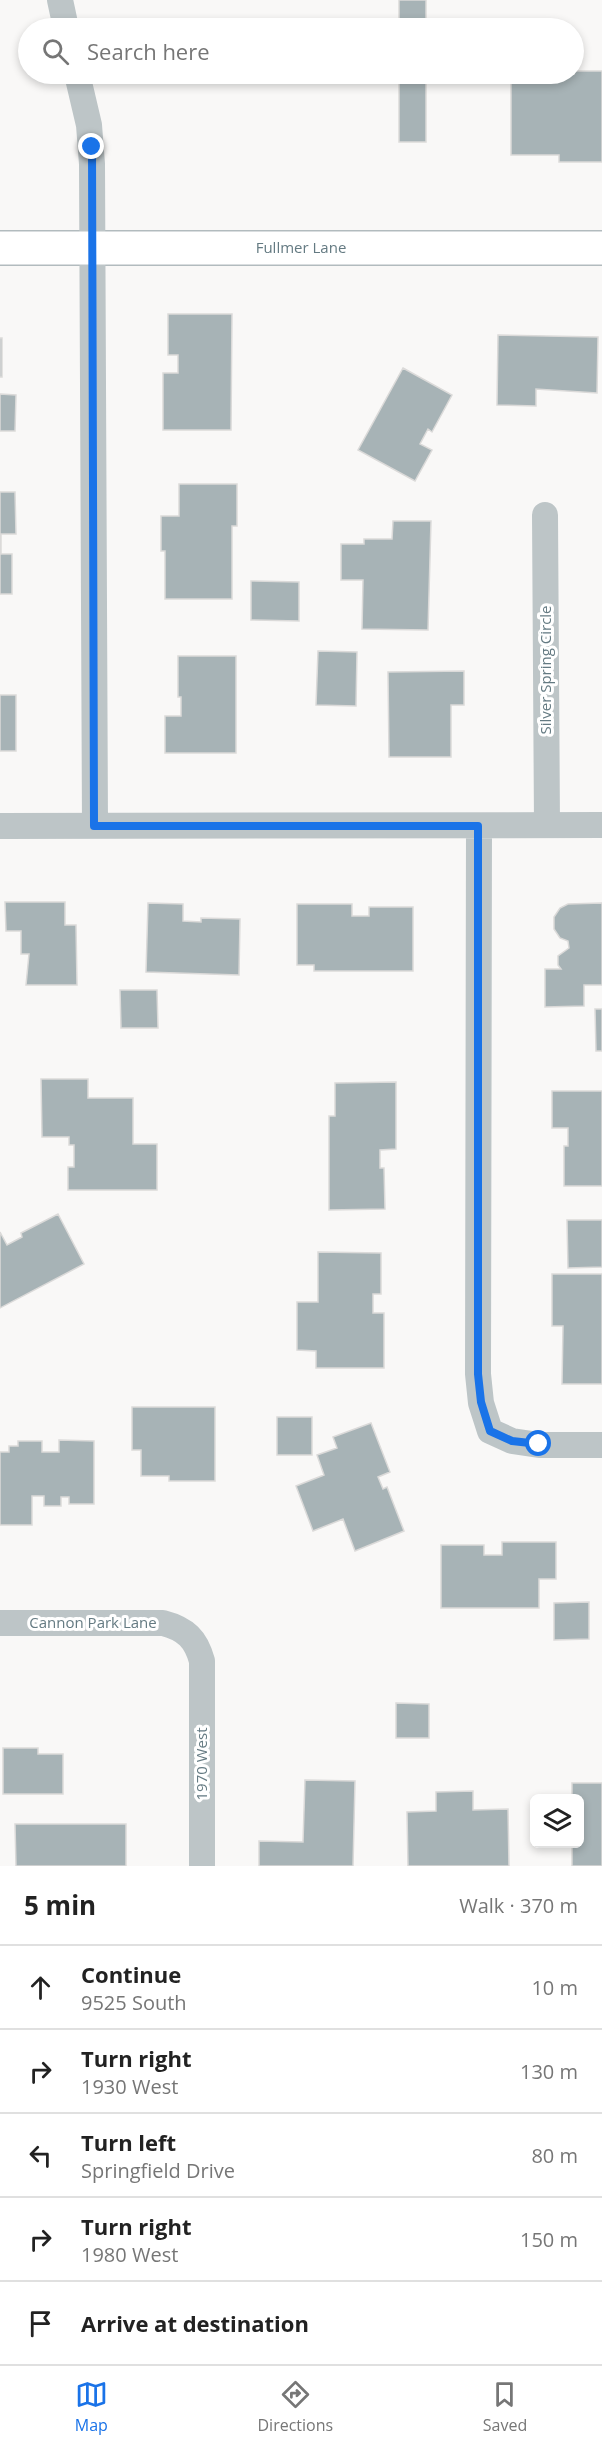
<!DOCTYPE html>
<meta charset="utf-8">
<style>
:root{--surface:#fff;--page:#f2f2f2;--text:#222;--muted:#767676;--line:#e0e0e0;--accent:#1a73e8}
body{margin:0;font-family:"Open Sans",sans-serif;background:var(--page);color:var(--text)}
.controls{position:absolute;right:18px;bottom:18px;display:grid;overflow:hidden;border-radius:9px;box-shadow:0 3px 9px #0003}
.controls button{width:54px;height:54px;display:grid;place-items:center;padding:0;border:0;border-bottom:2px solid var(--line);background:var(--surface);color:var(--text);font:30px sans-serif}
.stop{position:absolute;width:18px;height:18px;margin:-14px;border:4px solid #1a73e8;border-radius:50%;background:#fff}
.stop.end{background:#1a73e8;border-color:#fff;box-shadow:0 2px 6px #0008}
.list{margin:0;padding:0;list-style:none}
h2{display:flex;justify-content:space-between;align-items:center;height:78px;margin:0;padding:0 24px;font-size:26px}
h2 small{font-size:20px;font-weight:400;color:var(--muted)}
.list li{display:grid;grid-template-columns:39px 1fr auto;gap:18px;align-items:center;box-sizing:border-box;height:84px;padding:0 24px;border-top:2px solid var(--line)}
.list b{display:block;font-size:22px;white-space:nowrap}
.list p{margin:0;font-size:20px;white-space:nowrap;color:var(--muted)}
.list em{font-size:20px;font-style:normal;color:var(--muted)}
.icon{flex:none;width:33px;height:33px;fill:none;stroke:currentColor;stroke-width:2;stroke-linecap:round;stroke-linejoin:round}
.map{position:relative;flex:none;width:602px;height:1866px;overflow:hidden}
.search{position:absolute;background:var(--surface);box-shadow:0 3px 9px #0003;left:18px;right:18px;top:18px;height:66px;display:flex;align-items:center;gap:15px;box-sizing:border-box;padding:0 21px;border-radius:33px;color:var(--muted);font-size:22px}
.sheet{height:498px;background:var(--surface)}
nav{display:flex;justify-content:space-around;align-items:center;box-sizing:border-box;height:84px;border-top:2px solid var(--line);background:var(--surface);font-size:16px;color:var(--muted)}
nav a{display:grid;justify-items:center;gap:3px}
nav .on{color:var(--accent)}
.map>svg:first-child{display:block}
.building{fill:#a7b3b6;stroke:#dbdad9;stroke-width:1.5}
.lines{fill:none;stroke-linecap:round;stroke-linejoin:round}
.secondary-casing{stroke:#b2bbbe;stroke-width:36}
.street{stroke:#bdc5c7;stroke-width:26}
.secondary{stroke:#fff;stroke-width:33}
.route{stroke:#1a73e8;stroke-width:8}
.labels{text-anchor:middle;stroke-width:6;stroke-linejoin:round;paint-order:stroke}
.street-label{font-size:15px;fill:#647a82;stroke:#fff}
</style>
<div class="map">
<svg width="602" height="1866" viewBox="0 0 602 1866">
<rect width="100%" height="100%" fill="#f9f8f7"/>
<path class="building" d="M399 0H426V28H399Z
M574 71H602V162H559V155H511V80H560V74H574Z
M399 74H426V142H399Z
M168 314H232L231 430H163V373H178V355H168Z
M498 335 598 337 597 393 536 389V406L497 405Z
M0 338H2V377H0Z
M403 368 452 395 432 432 428 429 420 444 432 450 415 481 358 450Z
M0 394 16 395 15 431H0Z
M179 484H237V526H232V599H165V551H161V516H179Z
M0 492H15L16 534H1V554H12V594H0Z
M393 521H431L428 630 362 629 363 580H341V544H364V539H392Z
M251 581 299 582V621L251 620Z
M318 651 357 652 356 706 316 705Z
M178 656H236V753H165V716H181V697H178Z
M464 671V705H451V757H389L388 672Z
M0 695H16V751H0Z
M5 902H65V925H76L77 985H26L29 954H21V931H6Z
M148 903 183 904V921L201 922V918L240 919 239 975 146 972Z
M602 903V985H584V1006L545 1007V969H561L558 965V956L569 948 568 941 560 938 554 929V917L560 908 568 904Z
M297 904H352V916H369V907H413V971H314V965H297Z
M120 990H157L158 1028H121Z
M595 1009H602V1051H596Z
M41 1079H88V1098H133V1144H157V1190H68V1167H74V1145H69V1137H42Z
M396 1082V1149L380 1150V1168H384L385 1209 329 1210V1116H335V1083Z
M552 1091H602V1186H564V1146H568V1128H552Z
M58 1214 84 1264 0 1308V1232L7 1245 22 1237 21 1233Z
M567 1220H602V1267L568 1268Z
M318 1252 381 1253V1294H373V1313H384V1368H316V1351L297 1350V1302H318Z
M552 1274H602V1384H562L563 1326H552Z
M132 1407H215V1481H169V1476H141V1450H132Z
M277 1417H312V1455H277Z
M371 1423 390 1472 378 1477 383 1489 387 1487 404 1531 355 1551 343 1519 313 1531 296 1486 324 1475 317 1455 337 1448 333 1437Z
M59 1440 94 1441V1504H69V1497H61V1506H44V1496H32V1525H0V1452H9V1446H18V1441H42V1452H59Z
M502 1542H556V1579H539V1608H441V1545H484V1555H502Z
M589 1602V1639L554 1640V1603Z
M396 1703 429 1704V1738H396Z
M3 1748H38V1754H63V1794H3Z
M305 1780 355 1781 353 1866H259V1841L303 1842Z
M572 1783H602V1866H572V1844H580V1798H572Z
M473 1791V1810L508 1809 509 1866H408L407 1812 436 1811V1792Z
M15 1824H126V1866H16Z"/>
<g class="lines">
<g class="secondary-casing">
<path id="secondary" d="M0 248H602"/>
</g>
<path class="street" d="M60 0 66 28
M77 74 89 125 92 164 95 826
M545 515 547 825
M0 826 602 825
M479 826 478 1374 481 1403 490 1431 512 1441 539 1445H602
M0 1623H163C186 1629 196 1639 202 1661V1866"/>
<use href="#secondary" class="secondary"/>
</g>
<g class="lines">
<path class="route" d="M92 147 94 826H478V1374L481 1402 490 1431 512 1441 539 1444"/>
</g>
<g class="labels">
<g class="street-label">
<text x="301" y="253">Fullmer Lane</text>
<text transform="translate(546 670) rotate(-90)" y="5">Silver Spring Circle</text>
<text x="93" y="1628">Cannon Park Lane</text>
<text transform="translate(202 1764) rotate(-90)" y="5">1970 West</text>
</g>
</g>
</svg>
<div class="controls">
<button><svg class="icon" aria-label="layers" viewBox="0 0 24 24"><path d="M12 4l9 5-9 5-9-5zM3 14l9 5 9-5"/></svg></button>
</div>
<div class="stop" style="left:539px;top:1444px"></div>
<div class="stop end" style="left:92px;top:147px"></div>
<div class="search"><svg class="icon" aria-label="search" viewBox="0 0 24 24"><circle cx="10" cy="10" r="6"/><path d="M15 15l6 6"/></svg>Search here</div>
</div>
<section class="sheet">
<h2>5 min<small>Walk · 370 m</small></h2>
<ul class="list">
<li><svg class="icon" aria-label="ahead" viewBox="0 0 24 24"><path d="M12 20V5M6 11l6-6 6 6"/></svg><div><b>Continue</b><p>9525 South</p></div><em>10 m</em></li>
<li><svg class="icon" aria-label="right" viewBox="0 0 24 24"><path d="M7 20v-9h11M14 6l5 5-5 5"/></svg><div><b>Turn right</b><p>1930 West</p></div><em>130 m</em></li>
<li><svg class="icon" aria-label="left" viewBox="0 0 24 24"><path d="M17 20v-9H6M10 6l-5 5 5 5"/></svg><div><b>Turn left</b><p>Springfield Drive</p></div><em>80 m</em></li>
<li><svg class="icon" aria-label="right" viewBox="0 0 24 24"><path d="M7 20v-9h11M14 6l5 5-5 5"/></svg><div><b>Turn right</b><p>1980 West</p></div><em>150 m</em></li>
<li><svg class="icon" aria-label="arrive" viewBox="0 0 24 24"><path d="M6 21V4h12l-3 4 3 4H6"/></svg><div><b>Arrive at destination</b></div></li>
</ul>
</section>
<nav>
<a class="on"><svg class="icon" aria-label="map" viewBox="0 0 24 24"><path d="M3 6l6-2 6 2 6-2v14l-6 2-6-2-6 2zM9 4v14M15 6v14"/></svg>Map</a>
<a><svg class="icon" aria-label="directions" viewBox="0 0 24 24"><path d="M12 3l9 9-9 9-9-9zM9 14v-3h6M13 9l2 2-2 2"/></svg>Directions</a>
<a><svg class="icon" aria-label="saved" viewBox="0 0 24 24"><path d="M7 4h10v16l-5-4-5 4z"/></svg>Saved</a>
</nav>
